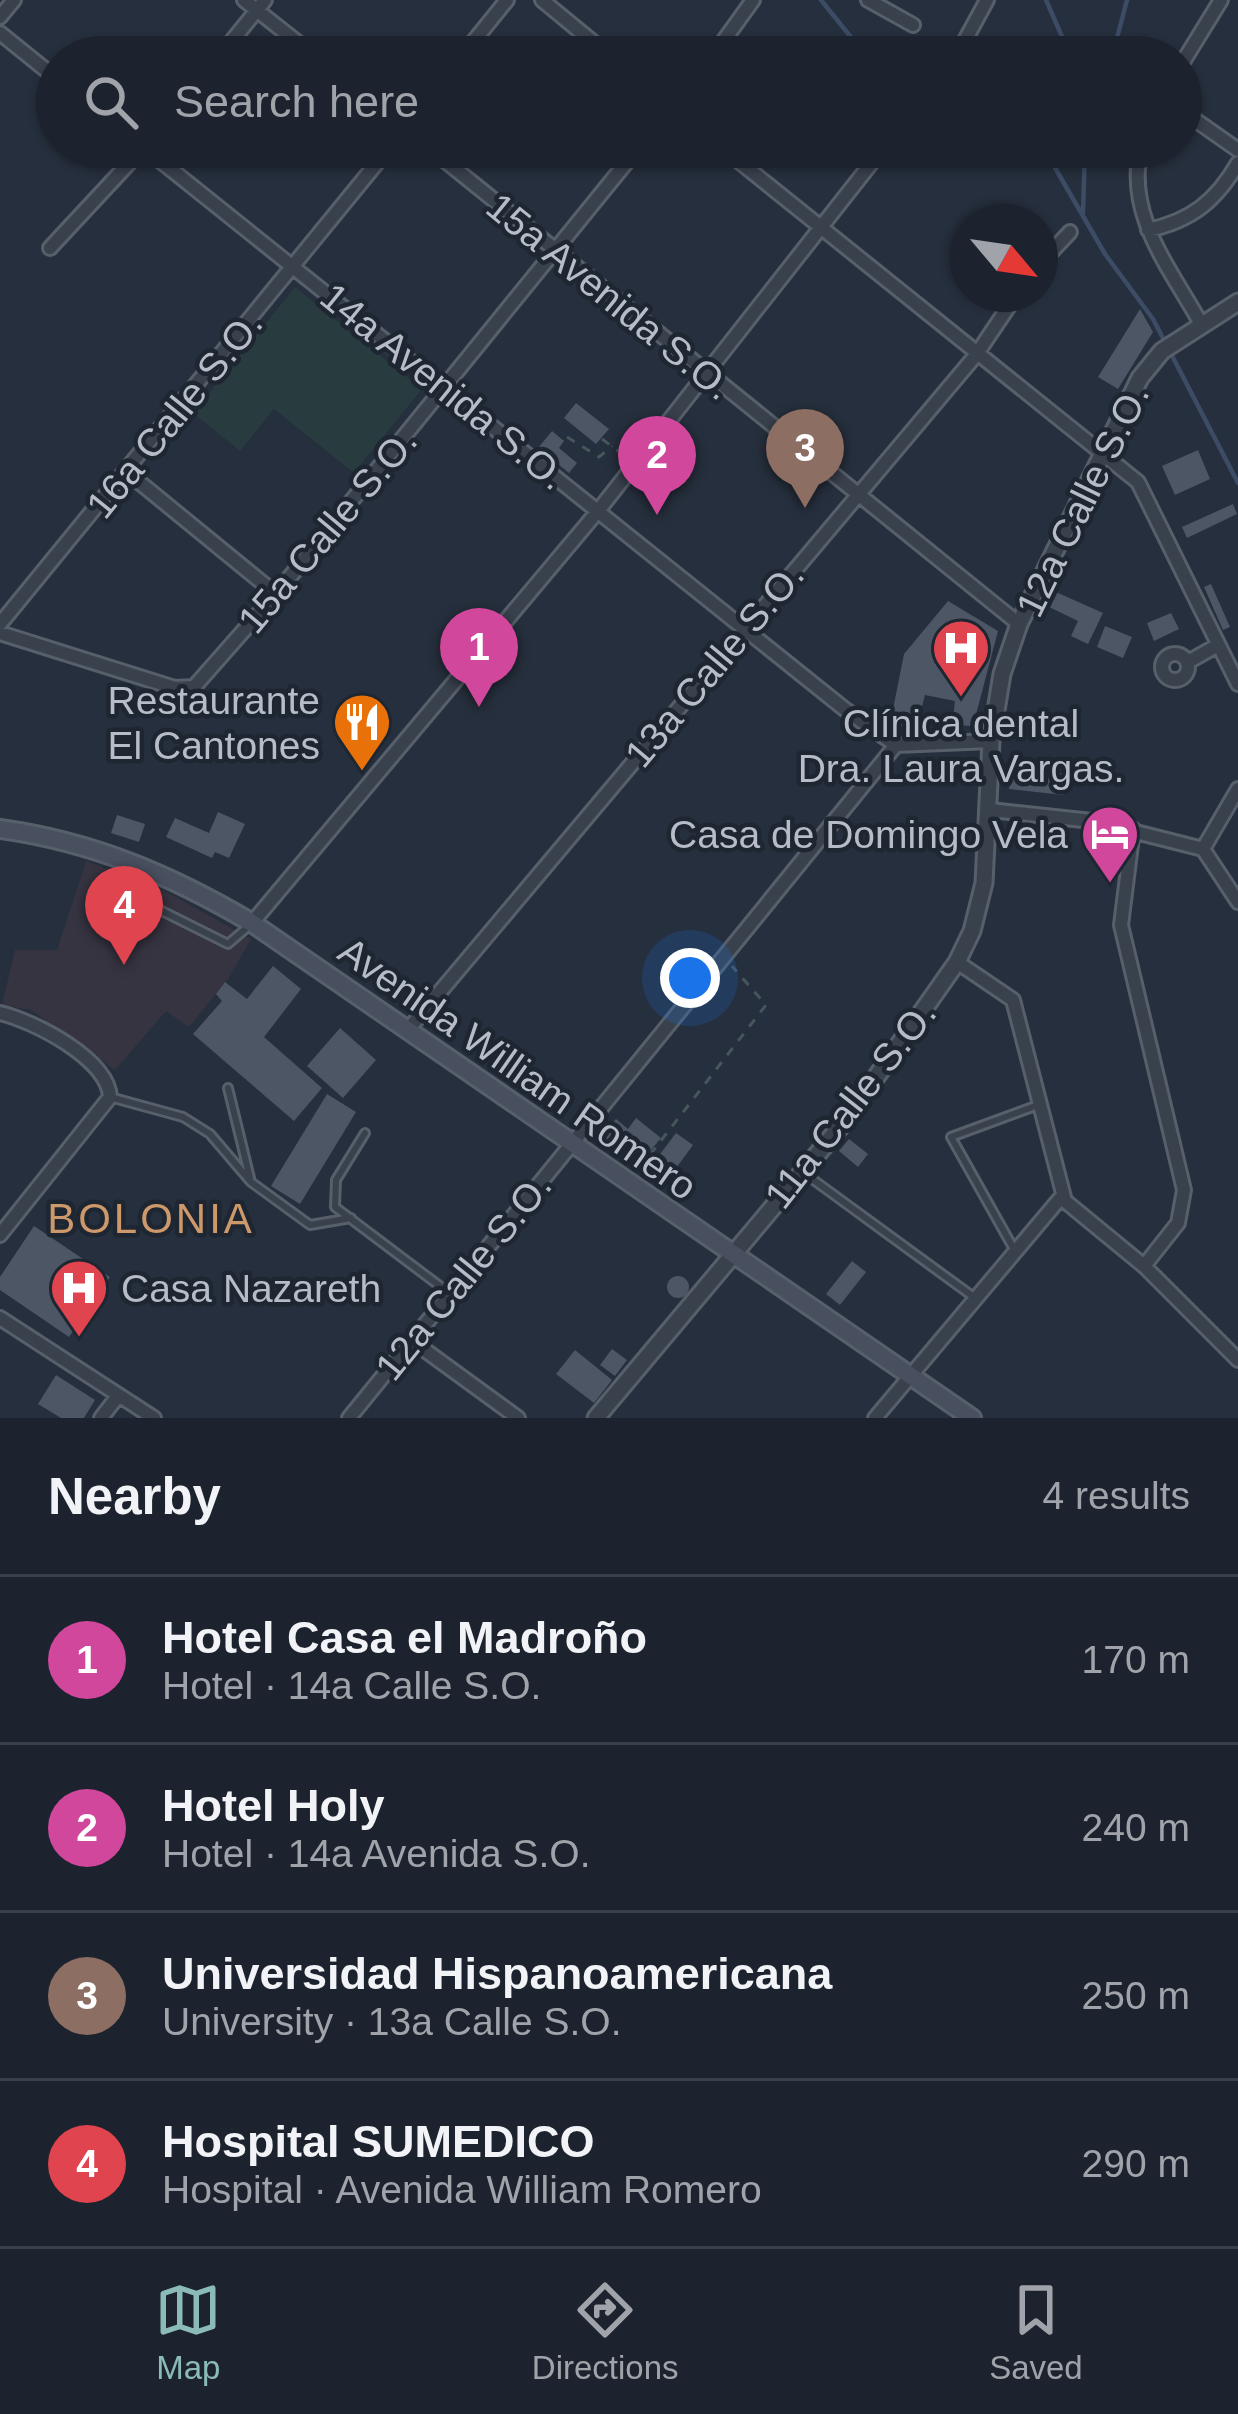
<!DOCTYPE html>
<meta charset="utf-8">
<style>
:root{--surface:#1c232e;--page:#292f3a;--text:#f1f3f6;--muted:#a0a4aa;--line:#3a404a;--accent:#8bbbb9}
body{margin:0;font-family:Arial,sans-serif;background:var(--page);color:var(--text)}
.compass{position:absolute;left:950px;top:204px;width:108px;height:108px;border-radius:50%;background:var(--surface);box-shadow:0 3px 9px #0004;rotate:119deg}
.you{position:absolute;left:690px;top:978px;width:42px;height:42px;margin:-30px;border:9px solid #fff;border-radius:50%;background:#1a73e8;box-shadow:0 0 0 18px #1a73e833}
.badge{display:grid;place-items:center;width:78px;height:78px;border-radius:50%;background:var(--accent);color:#fff;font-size:39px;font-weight:700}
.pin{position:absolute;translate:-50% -99px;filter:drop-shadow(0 3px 6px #0008)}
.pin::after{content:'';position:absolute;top:63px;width:42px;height:36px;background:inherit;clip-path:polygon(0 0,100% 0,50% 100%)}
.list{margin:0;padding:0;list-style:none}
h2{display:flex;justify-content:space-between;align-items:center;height:156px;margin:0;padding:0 48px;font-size:51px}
h2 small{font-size:39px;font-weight:400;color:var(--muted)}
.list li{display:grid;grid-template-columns:78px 1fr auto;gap:36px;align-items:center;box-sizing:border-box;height:168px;padding:0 48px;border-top:3px solid var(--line)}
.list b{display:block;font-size:45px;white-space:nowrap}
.list p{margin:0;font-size:39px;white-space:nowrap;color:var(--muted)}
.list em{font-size:39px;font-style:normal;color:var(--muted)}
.icon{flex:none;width:66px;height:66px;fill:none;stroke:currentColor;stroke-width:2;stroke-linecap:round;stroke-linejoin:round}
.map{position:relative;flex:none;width:1238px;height:1418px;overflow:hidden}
.search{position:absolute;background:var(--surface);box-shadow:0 3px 9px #0004;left:36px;right:36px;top:36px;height:132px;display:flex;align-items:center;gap:30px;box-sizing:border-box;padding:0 42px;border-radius:66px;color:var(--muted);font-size:45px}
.sheet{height:828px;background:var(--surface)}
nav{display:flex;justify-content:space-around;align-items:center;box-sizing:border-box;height:168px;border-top:3px solid var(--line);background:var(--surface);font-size:33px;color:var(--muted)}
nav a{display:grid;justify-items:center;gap:6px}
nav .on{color:var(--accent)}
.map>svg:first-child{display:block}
.medical{fill:#363441}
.green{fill:#283b3e}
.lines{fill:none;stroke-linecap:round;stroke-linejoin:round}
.stream{stroke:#3c4c65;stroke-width:4.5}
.building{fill:#4c5665}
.service-casing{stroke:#575f6b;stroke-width:12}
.minor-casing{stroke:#575f6b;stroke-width:18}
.tertiary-casing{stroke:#575f6b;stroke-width:21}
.secondary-casing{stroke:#575f6b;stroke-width:22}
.path{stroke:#46575b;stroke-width:3;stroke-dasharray:9 9;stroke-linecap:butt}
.service{stroke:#39414d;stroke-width:6}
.minor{stroke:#39414d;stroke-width:12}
.tertiary{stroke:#39414d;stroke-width:15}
.secondary{stroke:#485060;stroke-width:16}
.labels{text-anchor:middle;stroke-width:9;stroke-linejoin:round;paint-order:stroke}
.street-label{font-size:39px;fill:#b6bcc8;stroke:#1e2632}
.poi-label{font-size:39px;fill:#b6bcc8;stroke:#1e2632;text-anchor:end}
.neighbourhood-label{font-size:42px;letter-spacing:3px;fill:#ce996a;stroke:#1e2632}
</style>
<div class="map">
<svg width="1238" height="1418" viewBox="0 0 1238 1418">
<rect width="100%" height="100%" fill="#262f3d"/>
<path class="medical" d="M86 861 165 891 251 939 228 979 189 1027 166 1011 115 1070 31 1010 2 1005 15 950H57Z"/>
<path class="green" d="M295 287 422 389 354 473 274 409 240 451 193 413Z"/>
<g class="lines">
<path class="stream" d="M821 0 867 57
M1046 0 1071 57
M1112 57 1127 0
M1043 147 1105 254 1153 319 1238 483
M1083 213 1085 147"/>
</g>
<path class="building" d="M1140 309 1153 332 1118 389 1098 377Z
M576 403 609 429 596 444 564 418Z
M552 431 564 441 559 448 577 463 569 473 538 448Z
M1198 450 1210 479 1175 495 1162 466Z
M1233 504 1237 514 1187 538 1182 527Z
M1211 584 1230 627 1223 630 1204 587Z
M1056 592 1103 613 1088 644 1071 636 1078 621 1049 607Z
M948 601 998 631 973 726 952 725 955 701 925 695 916 730 890 724 904 654Z
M1171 613 1179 629 1154 641 1147 623Z
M1105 626 1132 637 1123 658 1097 647Z
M1012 767 1066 774 1063 795 1009 789Z
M218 812 245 824 229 858 215 852 212 858 166 837 175 818 209 833Z
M117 815 145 824 139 842 111 833Z
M273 966 301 989 264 1037 322 1088 294 1121 193 1034 222 1001 216 994 225 982 247 999Z
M340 1028 376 1060 343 1098 307 1066Z
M327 1094 356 1112 300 1204 271 1186Z
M636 1118 661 1138 637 1167 601 1137 616 1119 628 1129Z
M676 1133 693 1145 668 1179 651 1166Z
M849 1139 868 1154 858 1167 839 1151Z
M34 1226 110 1277 69 1337 0 1290V1277Z
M852 1261 866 1272 840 1305 826 1294Z
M667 1287a11 11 0 1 1 22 0a11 11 0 1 1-22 0Z
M612 1349 627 1360 615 1376 600 1365Z
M575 1350 612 1380 594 1403 556 1374Z
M56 1375 95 1400 84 1418H61L38 1404Z"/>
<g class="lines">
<g class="service-casing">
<path id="service" d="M149 871 144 902 228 944 250 925
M228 1088 250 1178
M110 1097 183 1117 210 1134 251 1182 310 1225 351 1218
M365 1133 336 1180 335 1207 449 1293
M804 1173 975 1298
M1015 1251 951 1137 1038 1105"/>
</g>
<g class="minor-casing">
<path id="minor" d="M244 0 316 57
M542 0 611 57
M868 0 913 25
M0 17 14 0
M0 33 57 79
M219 57 265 0
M461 57 507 0
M712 57 753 0
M956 57 987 0
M1181 65 1221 0
M1181 110 1238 150
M143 147 847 711 896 745 991 741
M428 147 1019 624
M721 147 1138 482 1238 684
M1141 147C1125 214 1168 265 1200 322
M1148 230C1191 221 1216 201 1238 163
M50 248 144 147
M1040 264 1070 232
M128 473 276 594
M0 624 390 147
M0 633 175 688 194 687 276 594 639 147
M1162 667a13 13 0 1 1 26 0a13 13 0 1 1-26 0Z
M1188 662 1218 645
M990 810 1092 821 1203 849
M1133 829 1121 925 1184 1190 1178 1223 1144 1266
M1203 849 1238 789
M1203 849 1238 902
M252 923 598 511 884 147
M957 962 1013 1000 1065 1201 1144 1266 1238 1360
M0 1013C34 1021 108 1059 110 1097L0 1235
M407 1031 976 355 1017 294
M0 1318 154 1418
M411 1340 518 1418
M101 1418 118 1396
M349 1418 896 745
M875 1418 1063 1195"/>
</g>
<g class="tertiary-casing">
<path id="tertiary" d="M596 1418 846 1120 957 962 972 931 984 883 991 741 1002 674 1019 624 1140 378 1162 351 1238 302"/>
</g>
<g class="secondary-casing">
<path id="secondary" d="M0 829C93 842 171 875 252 923L972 1418"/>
</g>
<path class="path" d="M567 437 599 457 612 446
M602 439 625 456
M639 1169 766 1005 732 966"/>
<use href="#service" class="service"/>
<use href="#minor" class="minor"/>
<use href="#tertiary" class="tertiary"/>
<use href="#secondary" class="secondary"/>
</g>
<defs>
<g id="hospital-pin" transform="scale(3)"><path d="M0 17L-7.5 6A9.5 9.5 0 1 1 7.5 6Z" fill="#e0444e" stroke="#1e2632"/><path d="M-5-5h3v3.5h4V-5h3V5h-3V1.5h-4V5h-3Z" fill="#fff"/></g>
<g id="restaurant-pin" transform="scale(3)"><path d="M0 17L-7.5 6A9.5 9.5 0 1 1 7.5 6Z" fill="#e8710a" stroke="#1e2632"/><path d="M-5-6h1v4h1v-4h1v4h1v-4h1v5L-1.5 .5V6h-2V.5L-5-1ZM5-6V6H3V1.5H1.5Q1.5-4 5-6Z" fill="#fff"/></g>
<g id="hotel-pin" transform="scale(3)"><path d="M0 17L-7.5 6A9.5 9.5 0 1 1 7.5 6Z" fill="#d1479c" stroke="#1e2632"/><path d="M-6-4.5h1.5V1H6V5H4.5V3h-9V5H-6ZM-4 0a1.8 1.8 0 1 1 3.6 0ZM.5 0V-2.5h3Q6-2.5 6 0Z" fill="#fff"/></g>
</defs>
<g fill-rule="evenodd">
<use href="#hospital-pin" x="961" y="648"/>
<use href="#restaurant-pin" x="362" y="722"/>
<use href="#hotel-pin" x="1110" y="834"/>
<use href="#hospital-pin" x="79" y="1288"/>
</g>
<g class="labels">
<g class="street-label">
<text transform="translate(610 296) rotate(39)" y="14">15a Avenida S.O.</text>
<text transform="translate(444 386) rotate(39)" y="14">14a Avenida S.O.</text>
<text transform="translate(174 414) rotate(-51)" y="14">16a Calle S.O.</text>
<text transform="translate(1082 500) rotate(-64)" y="14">12a Calle S.O.</text>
<text transform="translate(327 530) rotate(-50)" y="14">15a Calle S.O.</text>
<text transform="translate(714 664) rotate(-50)" y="14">13a Calle S.O.</text>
<text transform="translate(518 1068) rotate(35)" y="14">Avenida William Romero</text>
<text transform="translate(850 1104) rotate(-52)" y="14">11a Calle S.O.</text>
<text transform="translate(463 1276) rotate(-51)" y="14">12a Calle S.O.</text>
</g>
<g class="poi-label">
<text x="320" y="714">Restaurante<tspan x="320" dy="45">El Cantones</tspan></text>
<text x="961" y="737" text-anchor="middle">Clínica dental<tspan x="961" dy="45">Dra. Laura Vargas.</tspan></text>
<text x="1068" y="848">Casa de Domingo Vela</text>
<text x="121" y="1302" text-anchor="start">Casa Nazareth</text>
</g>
<g class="neighbourhood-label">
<text x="151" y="1233">BOLONIA</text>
</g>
</g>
</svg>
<svg class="compass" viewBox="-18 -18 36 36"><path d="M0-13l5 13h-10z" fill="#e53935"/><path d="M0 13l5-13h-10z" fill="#a0a4aa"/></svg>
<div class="you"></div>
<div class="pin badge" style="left:479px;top:707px;background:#d1479c">1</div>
<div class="pin badge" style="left:657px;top:515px;background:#d1479c">2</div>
<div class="pin badge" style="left:805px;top:508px;background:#8d6e63">3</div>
<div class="pin badge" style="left:124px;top:965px;background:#e0444e">4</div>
<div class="search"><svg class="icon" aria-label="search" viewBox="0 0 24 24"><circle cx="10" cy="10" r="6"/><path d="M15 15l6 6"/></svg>Search here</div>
</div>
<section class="sheet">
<h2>Nearby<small>4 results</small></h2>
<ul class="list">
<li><span class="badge" style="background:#d1479c">1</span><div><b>Hotel Casa el Madroño</b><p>Hotel · 14a Calle S.O.</p></div><em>170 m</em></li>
<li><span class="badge" style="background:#d1479c">2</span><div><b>Hotel Holy</b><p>Hotel · 14a Avenida S.O.</p></div><em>240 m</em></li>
<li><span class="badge" style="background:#8d6e63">3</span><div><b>Universidad Hispanoamericana</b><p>University · 13a Calle S.O.</p></div><em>250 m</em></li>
<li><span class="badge" style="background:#e0444e">4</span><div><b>Hospital SUMEDICO</b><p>Hospital · Avenida William Romero</p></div><em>290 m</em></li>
</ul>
</section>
<nav>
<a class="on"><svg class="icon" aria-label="map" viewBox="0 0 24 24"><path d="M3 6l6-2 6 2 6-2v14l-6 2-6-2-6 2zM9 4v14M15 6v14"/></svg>Map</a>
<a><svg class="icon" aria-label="directions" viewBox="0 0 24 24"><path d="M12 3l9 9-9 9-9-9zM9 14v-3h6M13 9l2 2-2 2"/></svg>Directions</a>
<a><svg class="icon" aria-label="saved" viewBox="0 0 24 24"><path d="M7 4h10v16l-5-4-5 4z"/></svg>Saved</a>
</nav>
